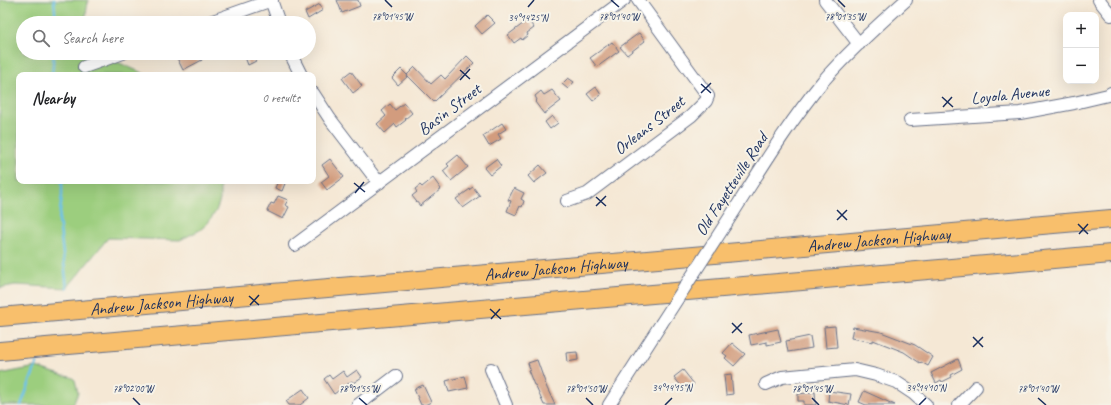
<!DOCTYPE html>
<meta charset="utf-8">
<style>
:root{--surface:#fff;--page:#f6f6f6;--text:#202124;--muted:#757577;--line:#e0e0e0}
body{margin:0;font-family:Caveat,sans-serif;background:var(--page);color:var(--text)}
.controls{position:absolute;right:12px;top:12px;display:grid;overflow:hidden;border-radius:8px;box-shadow:0 4px 16px #0002}
.controls button{width:36px;height:36px;display:grid;place-items:center;padding:0;border:0;border-bottom:1px solid var(--line);background:var(--surface);color:var(--text);font:20px sans-serif}
.list{margin:0;padding:0;list-style:none}
h2{display:flex;justify-content:space-between;align-items:center;height:52px;margin:0;padding:0 16px;font-size:17px}
h2 small{font-size:13px;font-weight:400;color:var(--muted)}
.icon{flex:none;width:22px;height:22px;fill:none;stroke:currentColor;stroke-width:2;stroke-linecap:round;stroke-linejoin:round}
.map{position:relative;flex:none;width:1111px;height:405px;overflow:hidden}
.search{position:absolute;background:var(--surface);box-shadow:0 4px 16px #0002;left:16px;top:16px;width:300px;height:44px;display:flex;align-items:center;gap:10px;box-sizing:border-box;padding:0 14px;border-radius:22px;color:var(--muted);font-size:15px}
.panel{position:absolute;background:var(--surface);box-shadow:0 4px 16px #0002;left:16px;top:72px;width:300px;height:112px;border-radius:8px}
.map>svg:first-child{display:block}
.green{fill:#9cce7e;stroke:#5c7e6e}
.lines{fill:none;stroke-linecap:round;stroke-linejoin:round}
.stream{stroke:#6dc2ea;stroke-width:2.5}
.building{fill:#d29c7e}
.minor-casing{stroke:#677088;stroke-width:14}
.highway-casing{stroke:#677088;stroke-width:20}
.minor{stroke:#fff;stroke-width:12}
.highway{stroke:#f8bf6c;stroke-width:18}
.minor-bridge-casing{stroke:#677088;stroke-width:14;stroke-linecap:butt}
.minor-bridge{stroke:#fff;stroke-width:12}
.ticks{fill:none;stroke:#1b2f5e;stroke-width:1.5}
.labels{text-anchor:middle;stroke-width:4;stroke-linejoin:round;paint-order:stroke}
.street-label{font-size:17px;fill:#1b2f5e;stroke:#f7f3e8}
.ticks-label{font-size:10px;text-anchor:middle;fill:#1b2f5e;stroke:#f7f3e8;stroke-width:4;stroke-linejoin:round;paint-order:stroke}
</style>
<div class="map">
<svg width="1111" height="405" viewBox="0 0 1111 405">
<rect width="100%" height="100%" fill="#f7f3e8"/>
<filter id="ink" filterUnits="userSpaceOnUse"><feTurbulence type="fractalNoise" baseFrequency=".025" numOctaves="2"/><feDisplacementMap in="SourceGraphic" scale="8" xChannelSelector="R" yChannelSelector="G"/><feConvolveMatrix kernelMatrix="1 2 1 2 8 2 1 2 1" color-interpolation-filters="sRGB"/></filter>
<filter id="wash" filterUnits="userSpaceOnUse"><feTurbulence type="fractalNoise" baseFrequency=".012" numOctaves="4" result="noise"/><feDisplacementMap in="SourceGraphic" scale="16" xChannelSelector="R" yChannelSelector="G"/><feGaussianBlur stdDeviation="0.9" result="paint"/><feColorMatrix in="noise" values="0 0 0 0 0 0 0 0 0 0 0 0 0 0 0 0 0 1.4 0 .05"/><feComposite in="paint" operator="in"/></filter>
<g filter="url(#wash)">
<rect width="100%" height="100%" fill="#f5e8d5"/>
<path class="green" d="M0 0H88L85 23H23V53H99L101 55 147 75H19V181H220V200L216 211 208 223 200 230 180 240 108 238 67 288 15 285 0 288Z
M36 367 64 376 71 377 75 380 78 393 73 405H0V374Z"/>
<g class="lines">
<path class="stream" d="M54 0 56 23
M52 75 54 53
M62 181V195L59 220 67 288
M21 405 37 363"/>
</g>
<g id="blocks">
<path class="building" d="M337 0H358L360 6 342 13Z
M320 4 323 10 308 19 305 12Z
M487 15 495 23 482 34 475 26Z
M528 20 534 28 527 33 528 35 522 40 521 38 514 43 508 35Z
M639 33 645 41 627 55 620 47Z
M612 42 619 51 597 67 590 58Z
M187 53H189L190 56 199 53 202 60 183 70 177 58Z
M252 53 256 61 248 65 245 57Z
M467 56 474 63 434 102 407 75 415 67 431 84 441 75 445 79Z
M401 69 408 76 398 85 392 78Z
M351 71 362 86 353 93 342 78Z
M568 78 574 82 568 89 562 84Z
M596 87 601 95 593 101 587 94Z
M552 90 561 101 544 114 535 102 537 100 535 96 541 91 544 95Z
M404 103 412 113 405 119 406 120 397 127 395 124 385 133 377 124 386 116 382 111 390 104 395 110Z
M552 116 558 123 550 129 545 122Z
M502 123 506 129 498 134 501 139 489 146 483 136Z
M458 155 468 167 451 181 443 171 449 166 447 164Z
M330 159 344 177 327 190 321 182 329 176 322 165Z
M496 159 501 166 490 175 484 168Z
M540 165 547 173 534 183 528 176Z
M433 178 441 189 420 206 412 196 417 192 415 189 420 185 422 187Z
M278 181H286L282 191 275 188Z
M473 187 480 196 463 208 456 199Z
M514 188 524 193 521 199 524 201 522 207 520 206 516 215 507 211 511 201 508 200Z
M278 196 288 200 285 205 289 207 283 219 267 211 271 203 274 204Z
M835 326 837 347 826 348 824 327Z
M853 327 881 332 915 345 933 357 928 366 921 362 920 363 904 352 873 340V342L851 338Z
M778 329 781 342 767 345V342L751 345 749 335Z
M810 336 812 348 788 352 786 341Z
M732 343 745 354 734 366 725 358 727 356 723 353Z
M577 352 578 360 567 362 566 353Z
M958 359 962 369 951 375 952 377 942 382 941 380 936 383 931 373Z
M537 360 547 388 555 405H544L535 385H534L528 370 530 369 528 363Z
M357 370 362 377 353 383 352 381 334 394 324 379 329 375 332 379 343 371 347 377Z
M683 370 694 384 685 391 674 377Z
M731 374 733 394 726 395 724 375Z
M465 376 468 388 449 392 446 381Z
M423 385 431 402 425 405H421L414 389Z
M303 389 309 398 300 405H289L286 401Z
M829 391 851 394 849 405 828 401Z
M864 391 895 405H866L859 402Z
M815 392 816 405H804V401H798V394Z"/>
</g>
</g>
<g filter="url(#ink)">
<use href="#blocks" fill-opacity="0" stroke="#677088" stroke-width="1"/>
<g class="lines">
<g class="minor-casing">
<path id="minor" d="M271 0 279 23
M825 0 859 44
M1099 0 1111 15
M207 23 272 0
M290 53 301 75
M84 67 123 53
M313 93 330 119 379 183
M910 120 1020 113 1074 103 1108 95 1111 93
M567 201 587 194 691 116 706 101 708 96 638 0
M725 225C756 177 786 126 823 81 848 52 878 25 906 0
M295 245 624 0
M491 369 506 405
M766 384 782 377 855 370 876 375 896 382 914 394 926 405
M358 405 396 376
M609 405 661 324
M959 405 976 387"/>
</g>
<g class="highway-casing">
<g id="highway">
<path id="s1" d="M0 317 1111 219"/>
<path d="M0 351 1111 254"/>
</g>
</g>
<use href="#minor" class="minor"/>
<use href="#highway" class="highway"/>
<g class="minor-bridge-casing">
<path id="minor-bridge" d="M661 324 725 225"/>
</g>
<use href="#minor-bridge" class="minor-bridge"/>
</g>
</g>
<path class="ticks" d="M385 0 392 7M611 0 619 7M838 0 845 7M528 7 534 0M460 70 470 79M460 80 470 69M701 84 711 93M701 93 711 83M942 97 953 107M943 107 952 97M354 183 365 192M355 193 364 182M596 197 606 206M596 206 606 196M837 210 847 220M837 220 847 210M1078 224 1088 234M1079 234 1088 224M249 296 259 305M250 305 259 295M490 309 501 319M491 319 500 309M732 323 742 333M732 333 742 323M973 337 983 347M973 347 983 337M133 398 140 405M359 398 367 405M586 398 593 405M812 398 819 405M1038 398 1046 405M665 405 672 398M919 405 926 398"/>
<g class="labels">
<g class="street-label">
<text transform="translate(1010 94) rotate(-6)" y="6">Loyola Avenue</text>
<text transform="translate(449 109) rotate(-37)" y="6">Basin Street</text>
<text transform="translate(649 125) rotate(-38)" y="6">Orleans Street</text>
<text transform="translate(731 184) rotate(-57)" y="6">Old Fayetteville Road</text>
<text dy="6" stroke="none"><textPath href="#s1" startOffset="882">Andrew Jackson Highway</textPath></text>
<text dy="6" stroke="none"><textPath href="#s1" startOffset="558">Andrew Jackson Highway</textPath></text>
<text dy="6" stroke="none"><textPath href="#s1" startOffset="162">Andrew Jackson Highway</textPath></text>
</g>
</g>
<g class="ticks-label">
<text x="392" y="20">78°01'45"W</text>
<text x="619" y="20">78°01'40"W</text>
<text x="845" y="20">78°01'35"W</text>
<text x="528" y="21">34°14'25"N</text>
<text x="672" y="391">34°14'15"N</text>
<text x="926" y="391">34°14'10"N</text>
<text x="133" y="392">78°02'00"W</text>
<text x="359" y="392">78°01'55"W</text>
<text x="586" y="392">78°01'50"W</text>
<text x="812" y="392">78°01'45"W</text>
<text x="1038" y="392">78°01'40"W</text>
</g>
</svg>
<div class="controls">
<button>+</button>
<button>−</button>
</div>
<div class="search"><svg class="icon" aria-label="search" viewBox="0 0 24 24"><circle cx="10" cy="10" r="6"/><path d="M15 15l6 6"/></svg>Search here</div>
<section class="panel">
<h2>Nearby<small>0 results</small></h2>
<ul class="list">
</ul>
</section>
</div>
